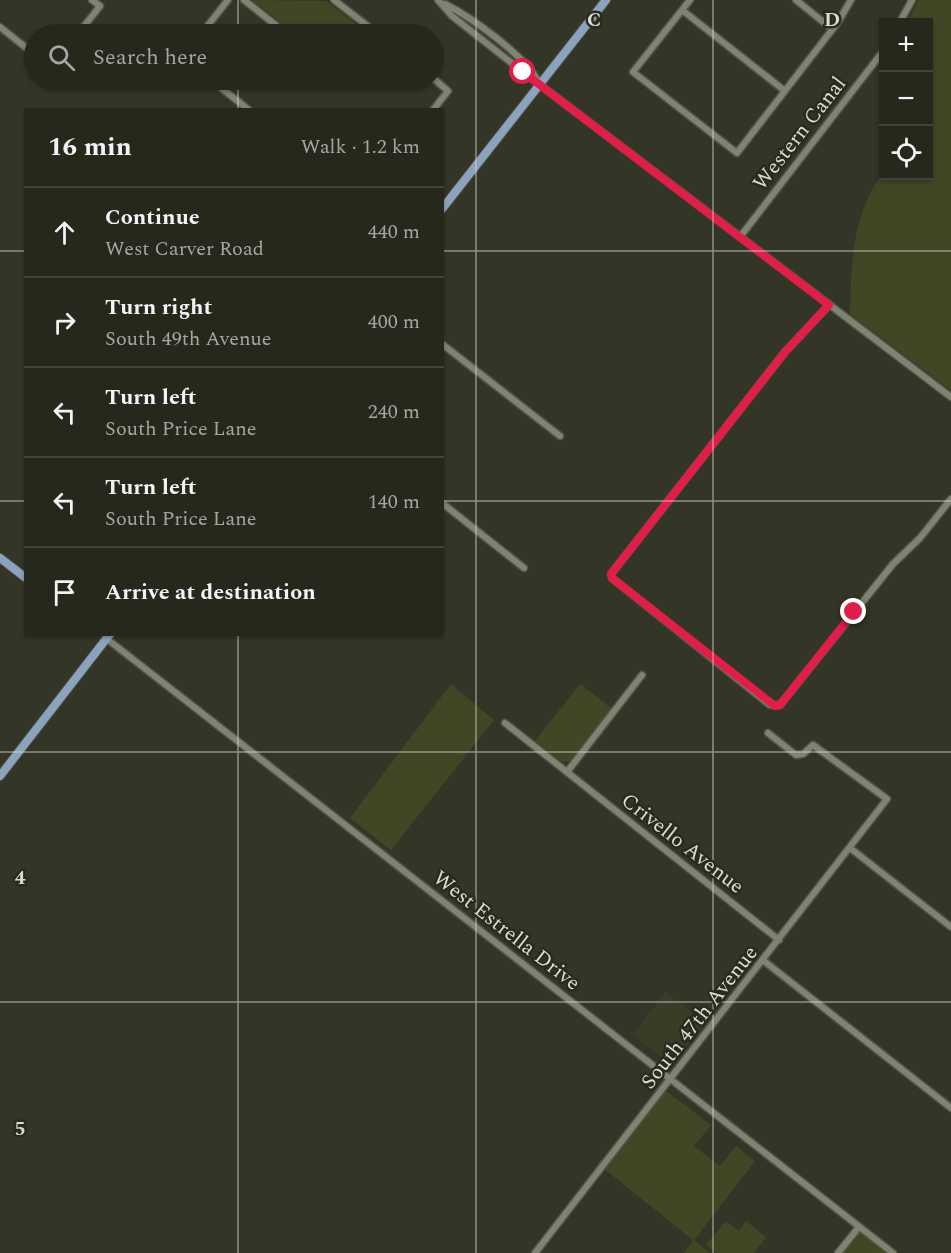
<!DOCTYPE html>
<meta charset="utf-8">
<style>
:root{--surface:#26281c;--page:#323429;--text:#f1f3f6;--muted:#a4a6a3;--line:#42443b}
body{margin:0;font-family:Spectral,serif;background:var(--page);color:var(--text)}
.controls{position:absolute;right:18px;top:18px;display:grid;overflow:hidden;border-radius:0px;box-shadow:0 2px 4px #0004}
.controls button{width:54px;height:54px;display:grid;place-items:center;padding:0;border:0;border-bottom:2px solid var(--line);background:var(--surface);color:var(--text);font:30px sans-serif}
.stop{position:absolute;width:18px;height:18px;margin:-14px;border:4px solid #e11d48;border-radius:50%;background:#fff}
.stop.end{background:#e11d48;border-color:#fff;box-shadow:0 2px 6px #0008}
.list{margin:0;padding:0;list-style:none}
h2{display:flex;justify-content:space-between;align-items:center;height:78px;margin:0;padding:0 24px;font-size:26px}
h2 small{font-size:20px;font-weight:400;color:var(--muted)}
.list li{display:grid;grid-template-columns:39px 1fr auto;gap:18px;align-items:center;box-sizing:border-box;height:90px;padding:0 24px;border-top:2px solid var(--line)}
.list b{display:block;font-size:22px;white-space:nowrap}
.list p{margin:0;font-size:20px;white-space:nowrap;color:var(--muted)}
.list em{font-size:20px;font-style:normal;color:var(--muted)}
.icon{flex:none;width:33px;height:33px;fill:none;stroke:currentColor;stroke-width:2;stroke-linecap:round;stroke-linejoin:round}
.map{position:relative;flex:none;width:951px;height:1253px;overflow:hidden}
.search{position:absolute;background:var(--surface);box-shadow:0 2px 4px #0004;left:24px;top:24px;width:420px;height:66px;display:flex;align-items:center;gap:15px;box-sizing:border-box;padding:0 21px;border-radius:33px;color:var(--muted);font-size:22px}
.panel{position:absolute;background:var(--surface);box-shadow:0 2px 4px #0004;left:24px;top:108px;width:420px;height:528px;border-radius:0px}
.map>svg:first-child{display:block}
.built{fill:#383d26}
.green{fill:#414724}
.lines{fill:none;stroke-linecap:round;stroke-linejoin:round}
.minor-casing{stroke:#515346;stroke-width:9}
.major-casing{stroke:#515346;stroke-width:10}
.minor{stroke:#7f8371;stroke-width:6}
.major{stroke:#8ca3c0;stroke-width:8}
.route{stroke:#e11d48;stroke-width:8}
.grid{fill:none;stroke:#dbddd3;stroke-width:1.5;stroke-opacity:0.55}
.labels{text-anchor:middle;stroke-width:5;stroke-linejoin:round;paint-order:stroke}
.street-label{font-size:21px;fill:#dbddd3;stroke:#292c1d}
.grid-label{font-size:20px;text-anchor:middle;font-weight:bold;fill:#dbddd3;stroke:#292c1d;stroke-width:5;stroke-linejoin:round;paint-order:stroke}
</style>
<div class="map">
<svg width="951" height="1253" viewBox="0 0 951 1253">
<rect width="100%" height="100%" fill="#333626"/>
<path class="built" d="M665 992 705 1023 672 1065 633 1035Z"/>
<path class="green" d="M252 0 326 1 369 34H296Z
M918 0H951V390L850 314C851 265 852 214 883 173L928 176V22H908Z
M451 684 494 720 391 850 350 818Z
M580 684 612 709 573 761 562 762 535 741Z
M665 1090 711 1125 694 1146 720 1166 736 1146 755 1161 694 1240 710 1253H684L693 1240 603 1168Z
M726 1221 739 1231 746 1221 766 1237 754 1253H717L706 1245Z
M860 1231 887 1253H842Z"/>
<g class="lines">
<g class="minor-casing">
<path id="minor" d="M244 0 287 34
M334 0 378 34
M438 0 452 16 523 72 951 397
M690 0 633 72 737 153 838 22 851 0
M796 0 832 29
M445 4C471 17 527 57 539 83
M682 10 785 91
M900 22 912 0
M0 27 34 54
M78 34 100 6 92 0
M201 34 228 0
M211 80 249 110
M344 80 351 85 356 80
M433 110 448 91 434 79
M740 237 884 50
M829 305 785 352 611 574 612 578 770 705H780L893 564 920 538 951 499
M442 344 560 436
M442 503 524 568
M107 639 893 1253
M505 723 779 940
M567 772 642 675
M850 848 951 927
M764 961 951 1108
M535 1253 887 799 813 745 803 754 796 755 768 733
M838 1253 859 1227"/>
</g>
<g class="major-casing">
<path id="major" d="M442 209 606 0
M0 558 26 578
M0 776 110 634"/>
</g>
<use href="#minor" class="minor"/>
<use href="#major" class="major"/>
</g>
<g class="lines">
<path class="route" d="M523 72 829 305 785 352 611 574 612 578 775 706 780 705 854 612"/>
</g>
<path class="grid" d="M238 0V34M476 0V1253M713 0V1253M238 80V110M0 251H26M442 251H951M0 501H26M442 501H951M238 634V1253M0 752H951M0 1002H951"/>
<g class="labels">
<g class="street-label">
<text transform="translate(799 133) rotate(-52)" y="7">Western Canal</text>
<text transform="translate(683 843) rotate(38)" y="7">Crivello Avenue</text>
<text transform="translate(507 930) rotate(38)" y="7">West Estrella Drive</text>
<text transform="translate(699 1017) rotate(-52)" y="7">South 47th Avenue</text>
</g>
</g>
<g class="grid-label">
<text x="594" y="26">C</text>
<text x="832" y="26">D</text>
<text x="20" y="884">4</text>
<text x="20" y="1135">5</text>
</g>
</svg>
<div class="controls">
<button>+</button>
<button>−</button>
<button><svg class="icon" aria-label="locate" viewBox="0 0 24 24"><circle cx="12" cy="12" r="6"/><path d="M12 2v4M12 18v4M2 12h4M18 12h4"/></svg></button>
</div>
<div class="stop" style="left:523px;top:72px"></div>
<div class="stop end" style="left:854px;top:612px"></div>
<div class="search"><svg class="icon" aria-label="search" viewBox="0 0 24 24"><circle cx="10" cy="10" r="6"/><path d="M15 15l6 6"/></svg>Search here</div>
<section class="panel">
<h2>16 min<small>Walk · 1.2 km</small></h2>
<ul class="list">
<li><svg class="icon" aria-label="ahead" viewBox="0 0 24 24"><path d="M12 20V5M6 11l6-6 6 6"/></svg><div><b>Continue</b><p>West Carver Road</p></div><em>440 m</em></li>
<li><svg class="icon" aria-label="right" viewBox="0 0 24 24"><path d="M7 20v-9h11M14 6l5 5-5 5"/></svg><div><b>Turn right</b><p>South 49th Avenue</p></div><em>400 m</em></li>
<li><svg class="icon" aria-label="left" viewBox="0 0 24 24"><path d="M17 20v-9H6M10 6l-5 5 5 5"/></svg><div><b>Turn left</b><p>South Price Lane</p></div><em>240 m</em></li>
<li><svg class="icon" aria-label="left" viewBox="0 0 24 24"><path d="M17 20v-9H6M10 6l-5 5 5 5"/></svg><div><b>Turn left</b><p>South Price Lane</p></div><em>140 m</em></li>
<li><svg class="icon" aria-label="arrive" viewBox="0 0 24 24"><path d="M6 21V4h12l-3 4 3 4H6"/></svg><div><b>Arrive at destination</b></div></li>
</ul>
</section>
</div>
